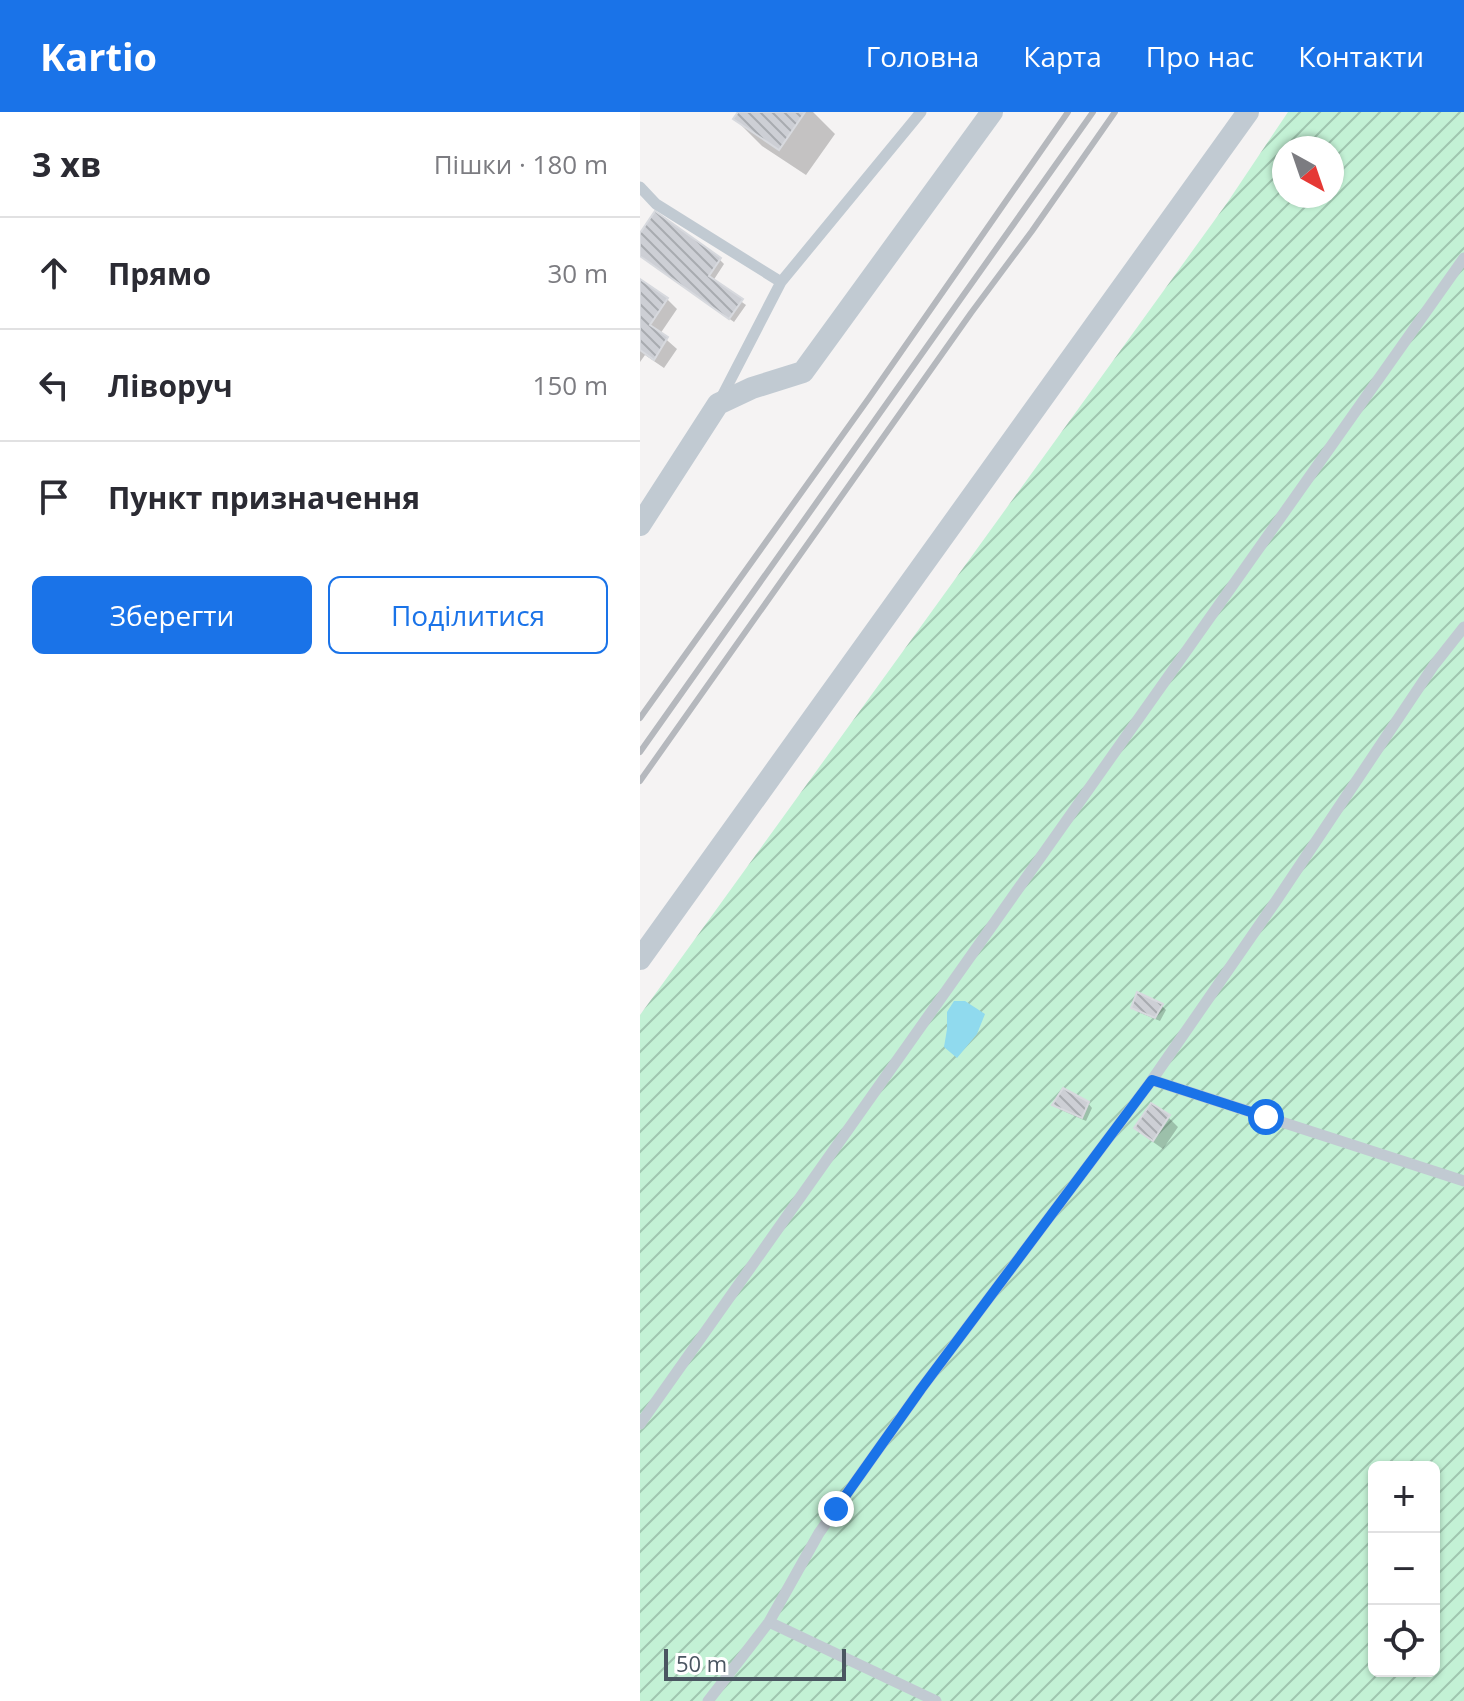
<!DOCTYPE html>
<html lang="uk">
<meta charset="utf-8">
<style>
:root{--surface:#fff;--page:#f7f7f7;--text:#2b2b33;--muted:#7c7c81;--line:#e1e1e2;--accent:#1a73e8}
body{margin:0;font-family:"Open Sans",sans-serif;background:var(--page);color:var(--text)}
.controls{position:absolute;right:24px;bottom:24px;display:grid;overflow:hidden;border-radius:12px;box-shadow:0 2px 6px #0004}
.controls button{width:72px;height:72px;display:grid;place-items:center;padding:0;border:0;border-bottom:2px solid var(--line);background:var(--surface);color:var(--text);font:40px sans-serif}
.compass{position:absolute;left:632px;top:24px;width:72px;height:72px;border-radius:50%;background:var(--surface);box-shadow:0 2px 6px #0004;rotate:140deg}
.scale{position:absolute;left:24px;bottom:20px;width:182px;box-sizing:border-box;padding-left:8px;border:4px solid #4a5661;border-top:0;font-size:22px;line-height:28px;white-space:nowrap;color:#4a5661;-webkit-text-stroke:6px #fff;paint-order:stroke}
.stop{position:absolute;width:24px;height:24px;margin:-18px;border:6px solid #1a73e8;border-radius:50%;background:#fff}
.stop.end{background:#1a73e8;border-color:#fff;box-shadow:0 2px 8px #0008}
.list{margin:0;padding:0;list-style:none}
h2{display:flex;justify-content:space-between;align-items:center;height:104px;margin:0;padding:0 32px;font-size:34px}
h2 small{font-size:26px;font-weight:400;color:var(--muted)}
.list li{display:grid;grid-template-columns:52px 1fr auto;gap:24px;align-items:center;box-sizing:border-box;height:112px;padding:0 32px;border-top:2px solid var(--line)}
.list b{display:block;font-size:30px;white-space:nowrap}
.list em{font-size:26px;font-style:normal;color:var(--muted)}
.actions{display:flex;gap:16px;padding:24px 32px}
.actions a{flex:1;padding:18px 0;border:2px solid var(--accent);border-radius:12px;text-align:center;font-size:28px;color:var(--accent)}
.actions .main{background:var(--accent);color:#fff}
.icon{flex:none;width:44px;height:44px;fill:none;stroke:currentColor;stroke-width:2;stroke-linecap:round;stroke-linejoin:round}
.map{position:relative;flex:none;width:824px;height:1589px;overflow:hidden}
header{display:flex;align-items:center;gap:48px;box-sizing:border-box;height:112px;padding:0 40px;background:var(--accent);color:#fff}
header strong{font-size:38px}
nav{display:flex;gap:44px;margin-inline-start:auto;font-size:28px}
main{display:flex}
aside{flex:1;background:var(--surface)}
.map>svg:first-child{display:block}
.garden{fill:url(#garden-furrows);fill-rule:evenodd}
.water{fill:#90daee}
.shadow{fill:#0003}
.building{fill:url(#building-back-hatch);stroke:#d7d9de;stroke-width:2}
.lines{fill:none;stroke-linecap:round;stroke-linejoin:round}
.service{stroke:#c1cad2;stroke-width:11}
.minor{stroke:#c1cad2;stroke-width:22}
.rail{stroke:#b5b8bd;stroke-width:6}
.route{stroke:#1a73e8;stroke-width:10}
</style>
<header>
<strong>Kartio</strong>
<nav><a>Головна</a><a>Карта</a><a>Про нас</a><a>Контакти</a></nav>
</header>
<main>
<aside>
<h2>3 хв<small>Пішки · 180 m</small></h2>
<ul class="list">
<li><svg class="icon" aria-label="ahead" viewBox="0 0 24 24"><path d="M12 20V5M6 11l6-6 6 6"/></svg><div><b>Прямо</b></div><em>30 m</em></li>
<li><svg class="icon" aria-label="left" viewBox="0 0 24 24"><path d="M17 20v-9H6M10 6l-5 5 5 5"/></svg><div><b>Ліворуч</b></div><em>150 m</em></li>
<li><svg class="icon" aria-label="arrive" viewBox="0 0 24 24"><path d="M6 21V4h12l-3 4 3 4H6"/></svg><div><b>Пункт призначення</b></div></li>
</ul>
<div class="actions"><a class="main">Зберегти</a><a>Поділитися</a></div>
</aside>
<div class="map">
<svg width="824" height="1589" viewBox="0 0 824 1589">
<defs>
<pattern id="garden-furrows" width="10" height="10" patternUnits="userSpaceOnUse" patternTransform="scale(2)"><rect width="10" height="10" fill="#c3f1d5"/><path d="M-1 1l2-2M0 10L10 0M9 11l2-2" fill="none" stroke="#a0c6b0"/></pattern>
<pattern id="building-back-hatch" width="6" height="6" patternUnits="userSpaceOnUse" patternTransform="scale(2)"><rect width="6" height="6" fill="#cdcfd5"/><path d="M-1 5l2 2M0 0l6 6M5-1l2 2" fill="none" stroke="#a8abb0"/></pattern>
</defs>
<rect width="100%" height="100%" fill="#f5f3f3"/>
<path class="garden" d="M648 0H824V1589H0V903L587 91ZM644 36H692V84H644ZM734 1355H794V1559H734Z"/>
<path class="water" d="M314 889H325L345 902 337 922 317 946 304 935 307 917V900Z"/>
<path class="shadow" d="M100 0H173L195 22 166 63 122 34 95 7Z
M0 124 80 148 84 152 73 169 106 193 94 210 0 144Z
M0 169 27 187 37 197 20 222 37 237 24 256 5 243 0 250Z
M522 894 526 898 520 909 498 900 494 895Z
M448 991 452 996 446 1009 419 997 415 992Z
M528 1005 538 1015 523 1037 506 1025 496 1016Z"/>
<path class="building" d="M98 0H165L139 38 93 7Z
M15 99 81 146 69 164 103 187 89 207 0 144V121Z
M0 167 28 186 10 213 28 225 14 248 0 238Z
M497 880 523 892 515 906 491 896Z
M423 976 449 990 442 1006 412 993Z
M511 991 530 1003 513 1029 494 1016Z"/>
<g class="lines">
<path class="service" d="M0 75 16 92 141 170
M79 290 141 170 281 0
M512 968 824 1069
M0 1312 824 146
M129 1510 296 1589
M68 1589 129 1510 179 1421 281 1277 512 968 636 789 794 553 824 515"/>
<path class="minor" d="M0 413 78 292 112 276 163 260 352 0
M0 847 608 0"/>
<path class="rail" d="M0 606 229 286 428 0
M0 640 453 0
M0 669 331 201 392 119 475 0"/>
</g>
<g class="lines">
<path class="route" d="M196 1397 281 1277 512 968 626 1005"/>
</g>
</svg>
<div class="controls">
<button>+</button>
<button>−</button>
<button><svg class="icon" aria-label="locate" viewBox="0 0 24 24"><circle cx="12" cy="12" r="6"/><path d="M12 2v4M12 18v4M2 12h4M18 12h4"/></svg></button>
</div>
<svg class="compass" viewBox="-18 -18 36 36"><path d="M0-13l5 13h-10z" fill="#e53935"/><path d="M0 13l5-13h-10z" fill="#7c7c81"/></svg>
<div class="scale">50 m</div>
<div class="stop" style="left:626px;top:1005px"></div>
<div class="stop end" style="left:196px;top:1397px"></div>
</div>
</main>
